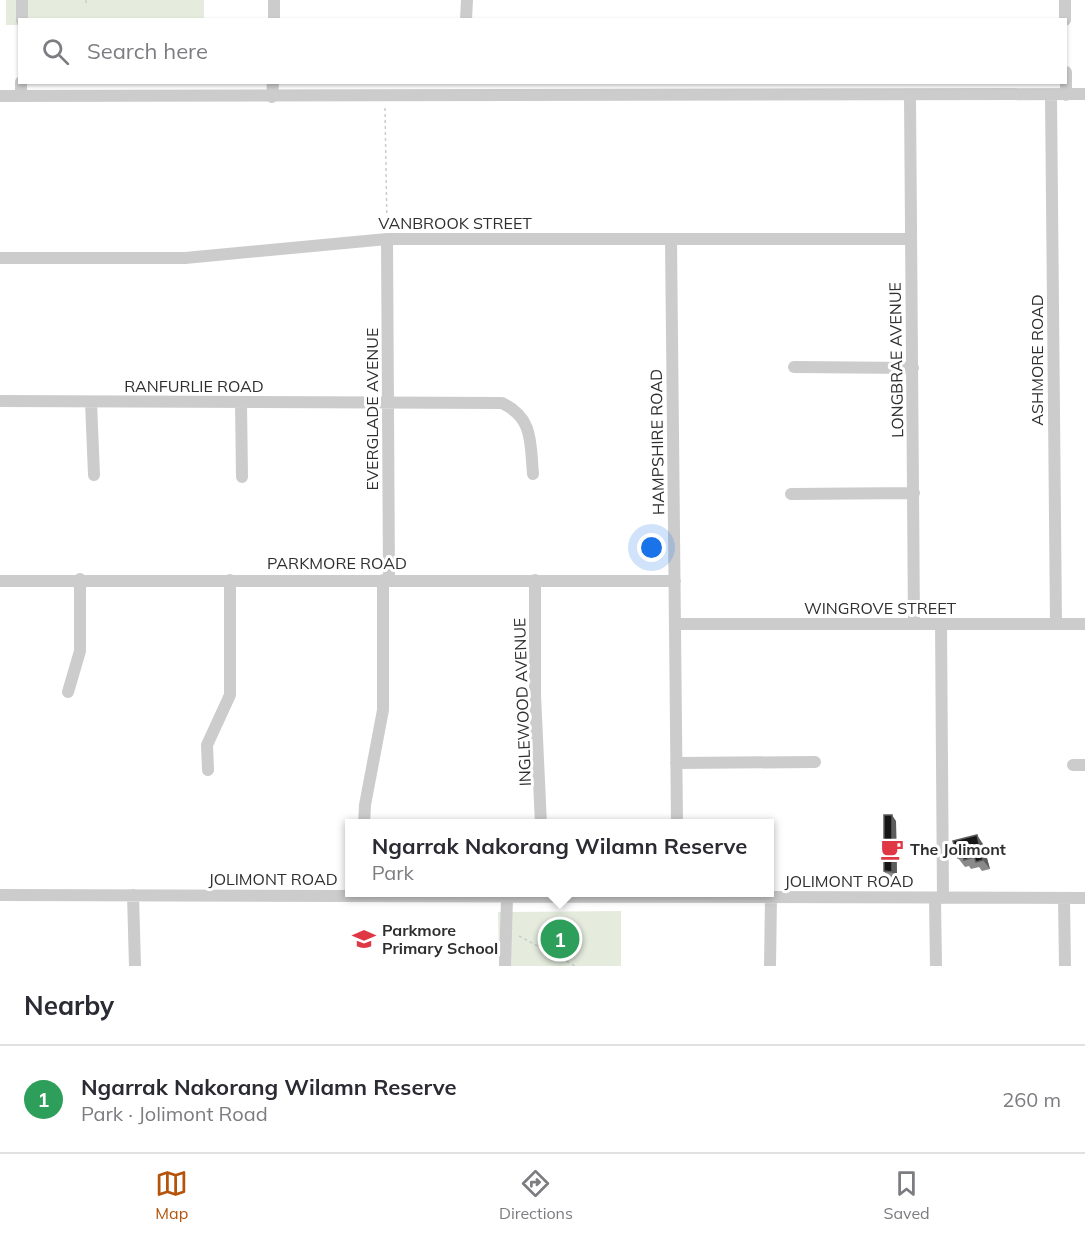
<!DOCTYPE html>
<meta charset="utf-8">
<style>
:root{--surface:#fff;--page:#f2f2f3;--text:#2b2b33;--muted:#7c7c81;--line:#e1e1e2;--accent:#b45309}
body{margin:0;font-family:Mulish,sans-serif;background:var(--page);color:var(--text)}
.you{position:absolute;left:652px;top:548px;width:21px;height:21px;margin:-15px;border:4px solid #fff;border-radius:50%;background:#1a73e8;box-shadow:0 0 0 9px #1a73e833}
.badge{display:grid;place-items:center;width:39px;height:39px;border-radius:50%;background:var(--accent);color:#fff;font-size:20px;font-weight:700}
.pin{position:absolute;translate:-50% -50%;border:3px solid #fff;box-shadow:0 2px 6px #0006}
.popup{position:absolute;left:345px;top:819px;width:429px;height:78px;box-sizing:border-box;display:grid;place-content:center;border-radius:0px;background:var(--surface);filter:drop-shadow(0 2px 4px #0005);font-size:20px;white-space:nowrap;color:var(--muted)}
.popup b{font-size:22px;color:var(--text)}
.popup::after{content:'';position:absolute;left:50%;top:100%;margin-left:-12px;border:12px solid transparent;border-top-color:var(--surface)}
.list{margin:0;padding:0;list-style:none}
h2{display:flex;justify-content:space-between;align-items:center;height:78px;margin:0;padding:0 24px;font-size:26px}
h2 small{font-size:20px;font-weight:400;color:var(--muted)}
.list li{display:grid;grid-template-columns:39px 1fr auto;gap:18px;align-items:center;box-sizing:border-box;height:108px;padding:0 24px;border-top:2px solid var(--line)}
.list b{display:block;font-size:22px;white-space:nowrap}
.list p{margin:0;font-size:20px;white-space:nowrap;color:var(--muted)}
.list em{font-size:20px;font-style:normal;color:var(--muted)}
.icon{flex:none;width:33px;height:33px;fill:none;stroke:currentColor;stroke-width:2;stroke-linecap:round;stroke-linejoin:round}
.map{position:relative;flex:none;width:1085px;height:966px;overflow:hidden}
.search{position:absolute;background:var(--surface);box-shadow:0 2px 4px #0004;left:18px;right:18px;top:18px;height:66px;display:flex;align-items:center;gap:15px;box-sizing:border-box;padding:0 21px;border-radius:0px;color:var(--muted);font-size:22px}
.sheet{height:186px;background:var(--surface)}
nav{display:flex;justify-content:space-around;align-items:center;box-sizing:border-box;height:84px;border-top:2px solid var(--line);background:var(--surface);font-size:16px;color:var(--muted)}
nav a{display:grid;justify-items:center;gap:3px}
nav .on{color:var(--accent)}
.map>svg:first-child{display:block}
.green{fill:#e5ecde}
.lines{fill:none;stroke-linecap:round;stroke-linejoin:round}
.path{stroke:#ccc;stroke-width:1.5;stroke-dasharray:3 3;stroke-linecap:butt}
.minor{stroke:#ccc;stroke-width:12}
.wall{fill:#8a8a8a}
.shaded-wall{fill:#5c5c5c}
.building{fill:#161616;stroke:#5c5c5c;stroke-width:1.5}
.labels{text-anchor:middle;stroke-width:6;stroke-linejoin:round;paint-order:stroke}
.street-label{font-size:16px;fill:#2f2f2f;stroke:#fff}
.poi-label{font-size:16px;font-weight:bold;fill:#2f2f2f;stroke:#fff;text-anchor:start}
</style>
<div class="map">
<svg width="1085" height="966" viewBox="0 0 1085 966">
<rect width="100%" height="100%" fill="#fff"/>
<path class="green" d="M6 0H204V19L20 20 19 25H6Z
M621 911V966H499L498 912Z"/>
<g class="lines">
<path class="path" d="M86 0V4
M385 108 387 229
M519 936 575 966"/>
<path class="minor" d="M1065 0V20
M22 20V0
M274 20V0
M466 20 467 0
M1066 72V95
M1051 95 1056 624
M0 96 1085 94
M21 96V82
M910 96 914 624
M272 97 273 82
M387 239 389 580
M671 239 677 824
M0 258H185L387 239H911
M794 367 913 368
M0 401 502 403C534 418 530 443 533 474
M91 402 94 475
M241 403 242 477
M791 494 914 493
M535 580V695L541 824
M0 581H675
M675 624H1085
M941 624 943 898
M68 692 80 651V579
M676 763 815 762
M1073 765H1085
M208 770 207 745 230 695V580
M364 824 365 805 383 710V580
M0 895 1085 898
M133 895 135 966
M935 898 936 966
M1064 898 1065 966
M505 966 507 898
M770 966 771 897"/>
</g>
<path class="wall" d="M896 821 897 878H888L884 871Z
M983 844 990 869 982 871 979 867 971 869 969 866 965 867 958 858Z"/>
<path class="shaded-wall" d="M892 815 896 821 897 878 892 872Z
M977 835 983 844 990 869 983 860Z"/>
<path class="building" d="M884 815H892V872L884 871Z
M977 835 983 860 976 862 974 857 964 860 963 857 958 858 953 841Z"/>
<defs>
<g id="cafe-bare" transform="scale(1.8)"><path d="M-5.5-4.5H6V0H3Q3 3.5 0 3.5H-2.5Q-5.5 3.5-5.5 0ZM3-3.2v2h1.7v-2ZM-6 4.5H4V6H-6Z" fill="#e03745" stroke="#fff" stroke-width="2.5" paint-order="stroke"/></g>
<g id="school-bare" transform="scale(1.8)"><path d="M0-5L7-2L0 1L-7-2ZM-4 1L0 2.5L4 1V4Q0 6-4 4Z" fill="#e03745" stroke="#fff" stroke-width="2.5" paint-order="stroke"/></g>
</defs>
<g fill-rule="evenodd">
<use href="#cafe-bare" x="892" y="849"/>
<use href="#school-bare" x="364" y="939"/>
</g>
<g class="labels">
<g class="street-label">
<text x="455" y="229">VANBROOK STREET</text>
<text transform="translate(896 360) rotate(-91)" y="6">LONGBRAE AVENUE</text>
<text transform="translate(1037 360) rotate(-90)" y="6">ASHMORE ROAD</text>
<text x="194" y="392">RANFURLIE ROAD</text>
<text transform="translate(372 409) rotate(-90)" y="6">EVERGLADE AVENUE</text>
<text transform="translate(657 442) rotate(-91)" y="6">HAMPSHIRE ROAD</text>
<text x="337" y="569">PARKMORE ROAD</text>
<text x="880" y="614">WINGROVE STREET</text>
<text transform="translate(522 702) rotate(-92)" y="6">INGLEWOOD AVENUE</text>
<text x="273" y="885">JOLIMONT ROAD</text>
<text x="849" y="887">JOLIMONT ROAD</text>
</g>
<g class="poi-label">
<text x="910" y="855">The Jolimont</text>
<text x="382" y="936">Parkmore<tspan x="382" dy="18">Primary School</tspan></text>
</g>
</g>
</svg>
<div class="you"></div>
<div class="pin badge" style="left:560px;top:939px;background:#2e9e5b">1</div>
<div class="popup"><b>Ngarrak Nakorang Wilamn Reserve</b>Park</div>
<div class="search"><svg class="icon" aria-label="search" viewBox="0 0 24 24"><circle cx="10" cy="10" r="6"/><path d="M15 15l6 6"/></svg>Search here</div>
</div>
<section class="sheet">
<h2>Nearby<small></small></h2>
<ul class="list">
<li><span class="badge" style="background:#2e9e5b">1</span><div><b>Ngarrak Nakorang Wilamn Reserve</b><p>Park · Jolimont Road</p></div><em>260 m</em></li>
</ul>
</section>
<nav>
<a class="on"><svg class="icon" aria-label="map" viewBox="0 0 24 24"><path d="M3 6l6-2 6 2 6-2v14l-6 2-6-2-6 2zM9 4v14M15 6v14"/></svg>Map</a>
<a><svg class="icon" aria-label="directions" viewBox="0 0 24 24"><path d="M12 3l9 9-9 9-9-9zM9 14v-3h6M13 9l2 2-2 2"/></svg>Directions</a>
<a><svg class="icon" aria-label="saved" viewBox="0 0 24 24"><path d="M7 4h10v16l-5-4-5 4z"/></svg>Saved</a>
</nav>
